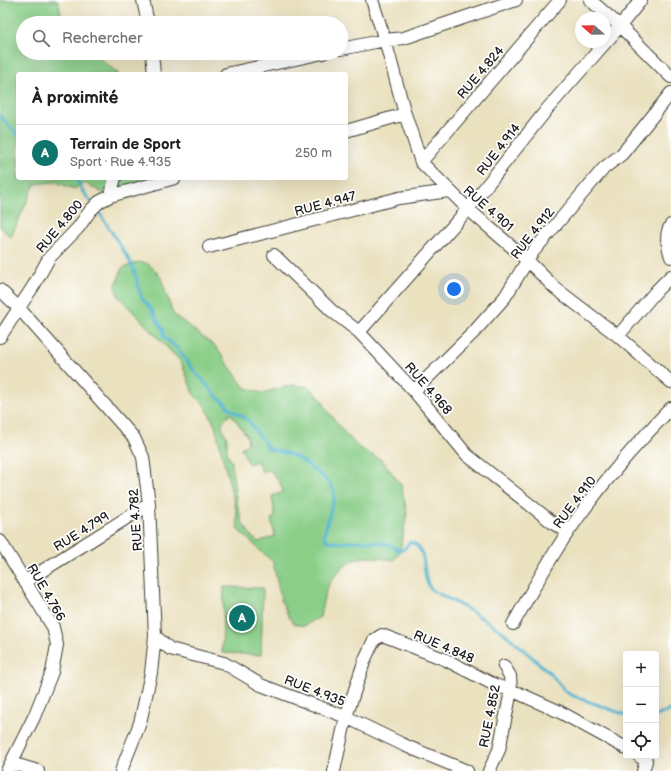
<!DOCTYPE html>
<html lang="fr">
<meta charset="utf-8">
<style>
:root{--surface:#fff;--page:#f6f6f6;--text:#202124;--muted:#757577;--line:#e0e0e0;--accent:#0f766e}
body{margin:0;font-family:"Balsamiq Sans",sans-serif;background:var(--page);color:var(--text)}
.controls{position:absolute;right:12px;bottom:12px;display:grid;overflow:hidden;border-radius:4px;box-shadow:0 4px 16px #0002}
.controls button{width:36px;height:36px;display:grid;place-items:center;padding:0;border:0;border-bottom:1px solid var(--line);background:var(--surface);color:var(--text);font:20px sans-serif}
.compass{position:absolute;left:575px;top:12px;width:36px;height:36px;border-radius:50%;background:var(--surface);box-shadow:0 4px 16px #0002;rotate:290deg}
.you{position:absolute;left:454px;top:289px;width:14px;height:14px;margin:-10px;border:3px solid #fff;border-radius:50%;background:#1a73e8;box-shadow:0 0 0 6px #1a73e833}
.badge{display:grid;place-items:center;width:26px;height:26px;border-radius:50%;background:var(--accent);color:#fff;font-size:13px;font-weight:700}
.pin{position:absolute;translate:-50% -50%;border:2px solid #fff;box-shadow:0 1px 4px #0006}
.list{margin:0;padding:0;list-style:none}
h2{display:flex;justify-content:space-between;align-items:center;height:52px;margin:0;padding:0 16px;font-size:17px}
h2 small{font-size:13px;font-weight:400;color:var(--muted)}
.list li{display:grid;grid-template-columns:26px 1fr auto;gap:12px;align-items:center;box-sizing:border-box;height:56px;padding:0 16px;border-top:1px solid var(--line)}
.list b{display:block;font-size:15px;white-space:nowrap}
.list p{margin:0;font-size:13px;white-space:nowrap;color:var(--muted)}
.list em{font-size:13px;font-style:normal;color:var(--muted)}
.icon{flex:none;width:22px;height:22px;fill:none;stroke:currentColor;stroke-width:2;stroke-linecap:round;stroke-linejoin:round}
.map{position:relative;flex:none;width:671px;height:771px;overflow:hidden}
.search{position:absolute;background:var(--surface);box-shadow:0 4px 16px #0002;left:16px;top:16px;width:332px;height:44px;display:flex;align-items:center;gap:10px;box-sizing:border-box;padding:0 14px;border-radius:22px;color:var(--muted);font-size:15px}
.panel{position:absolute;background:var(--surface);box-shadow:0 4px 16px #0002;left:16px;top:72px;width:332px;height:108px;border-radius:4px}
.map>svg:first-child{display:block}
.green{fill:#8ace88;stroke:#537552;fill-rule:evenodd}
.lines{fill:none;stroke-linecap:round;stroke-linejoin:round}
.stream{stroke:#51b4d0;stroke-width:3}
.minor-casing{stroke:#3b3a34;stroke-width:14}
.minor{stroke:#fff;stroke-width:12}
.labels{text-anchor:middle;stroke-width:3.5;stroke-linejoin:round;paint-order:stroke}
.street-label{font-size:13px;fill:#1c1c1c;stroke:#fff}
</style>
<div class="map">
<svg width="671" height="771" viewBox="0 0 671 771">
<rect width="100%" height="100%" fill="#fff"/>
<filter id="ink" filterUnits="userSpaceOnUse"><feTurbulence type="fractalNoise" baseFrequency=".025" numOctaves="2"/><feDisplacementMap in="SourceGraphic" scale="8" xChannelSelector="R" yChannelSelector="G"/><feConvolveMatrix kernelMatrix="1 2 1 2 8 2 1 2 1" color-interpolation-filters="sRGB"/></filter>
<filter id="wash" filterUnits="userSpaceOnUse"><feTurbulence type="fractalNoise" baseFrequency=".012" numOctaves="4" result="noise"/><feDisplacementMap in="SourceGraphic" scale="16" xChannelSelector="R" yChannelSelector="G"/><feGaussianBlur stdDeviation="0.9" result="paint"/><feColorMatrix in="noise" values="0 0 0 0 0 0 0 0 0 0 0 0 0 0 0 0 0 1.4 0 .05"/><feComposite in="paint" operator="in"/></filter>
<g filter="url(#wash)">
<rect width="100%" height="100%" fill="#eae1bf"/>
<path class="green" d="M0 0H58L63 23H23V53H93L119 74H18V178H156L126 188 101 192 85 183 74 189 56 182 35 184 11 237 0 227Z
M139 262 148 264 155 270 161 278 173 314 216 347 244 387 262 393 292 385 309 387 322 400 327 410 344 432 358 447 383 461 401 485 407 512 400 551 394 560C385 559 375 557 366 557 350 558 333 574 327 589 323 598 322 608 320 617L304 626 294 624 289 617 281 600 273 562 238 530 236 510 215 426 206 407 194 395 181 362 119 297 115 288 122 268ZM230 414 232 415 247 436 248 444 241 448 249 464 257 461 262 472 270 470 279 481 283 492 272 496 275 517 271 519 275 536 258 542 252 537 242 522 237 503 232 470V462L227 454V438L222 427 223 422Z
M224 587 263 588 261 655 222 653Z"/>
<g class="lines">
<path class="stream" d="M0 116 18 135
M76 178 83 192 94 205
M97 209 130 261 136 277 141 297 152 310 158 322 163 329 164 337 177 348 192 368 217 397 225 403 229 408 247 419 269 449 286 453 297 457 321 475 331 485 334 491V498L324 535 326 540 337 543 358 541 383 543 390 545 400 551 404 549 410 542C431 548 419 578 432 590L471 611 503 632 550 673 565 691 571 695 626 715
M656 716 671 710"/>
</g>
</g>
<g filter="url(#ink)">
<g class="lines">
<g class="minor-casing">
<path id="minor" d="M143 0 148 23
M372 0 385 40 405 114 421 162 468 209 527 260 555 288 618 336 671 382
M590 0 620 26 671 77
M341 49 385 40 404 38 516 0
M152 53 154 74
M226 74 323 53
M346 131 405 114
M421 162 560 0
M110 196 175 178
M671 225C664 235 668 246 671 257
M209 247 399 198 449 191
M274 255 332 311 359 332 414 391 467 455 553 523 567 532
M0 290 18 307 134 438 143 457 149 504 155 636 151 673 140 723 121 771
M359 332 468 209 548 108 620 26 641 0
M618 336 657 290 671 276
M0 337 34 285 49 258 78 228 90 211 99 202 110 196 115 178
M414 391 473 333 505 297 532 253 604 168 622 154 671 93
M0 541 53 627 57 645 52 672 34 717 7 771
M26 581 149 504
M513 624C531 593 548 561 568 532 598 488 634 446 671 408
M155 636 170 649 224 663 261 685 346 717 406 746 467 771
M639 756 646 761 643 771
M11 763 38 771
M334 771 346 717 365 659 374 640 382 635 444 659 495 685 518 693 560 712 626 748
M489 771 499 750 511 691 510 676 504 666"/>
</g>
<use href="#minor" class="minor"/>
</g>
</g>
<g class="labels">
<g class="street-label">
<text transform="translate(480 72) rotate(-50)" y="5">RUE 4.824</text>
<text transform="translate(498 149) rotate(-52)" y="5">RUE 4.914</text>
<text transform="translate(325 203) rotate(-15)" y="5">RUE 4.947</text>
<text transform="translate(489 208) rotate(41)" y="5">RUE 4.901</text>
<text transform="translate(59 226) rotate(-50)" y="5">RUE 4.800</text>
<text transform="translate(532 233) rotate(-52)" y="5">RUE 4.912</text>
<text transform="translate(429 388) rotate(49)" y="5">RUE 4.968</text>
<text transform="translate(574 502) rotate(-53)" y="5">RUE 4.910</text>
<text transform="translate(135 520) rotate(-94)" y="5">RUE 4.782</text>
<text transform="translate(81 531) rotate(-32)" y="5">RUE 4.799</text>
<text transform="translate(47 592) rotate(60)" y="5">RUE 4.766</text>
<text transform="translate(444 646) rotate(23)" y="5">RUE 4.848</text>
<text transform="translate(315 690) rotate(21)" y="5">RUE 4.935</text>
<text transform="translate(489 716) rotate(-79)" y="5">RUE 4.852</text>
</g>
</g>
</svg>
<div class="controls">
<button>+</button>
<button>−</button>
<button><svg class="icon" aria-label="locate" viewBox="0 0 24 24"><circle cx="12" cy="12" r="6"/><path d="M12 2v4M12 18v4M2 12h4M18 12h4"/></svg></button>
</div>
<svg class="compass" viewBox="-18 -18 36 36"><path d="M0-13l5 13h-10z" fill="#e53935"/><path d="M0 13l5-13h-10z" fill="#757577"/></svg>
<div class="you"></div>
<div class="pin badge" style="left:242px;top:618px">A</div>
<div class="search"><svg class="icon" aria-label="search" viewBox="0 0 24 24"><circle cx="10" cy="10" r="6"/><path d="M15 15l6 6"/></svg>Rechercher</div>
<section class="panel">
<h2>À proximité<small></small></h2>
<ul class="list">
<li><span class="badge">A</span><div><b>Terrain de Sport</b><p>Sport · Rue 4.935</p></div><em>250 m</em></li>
</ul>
</section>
</div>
